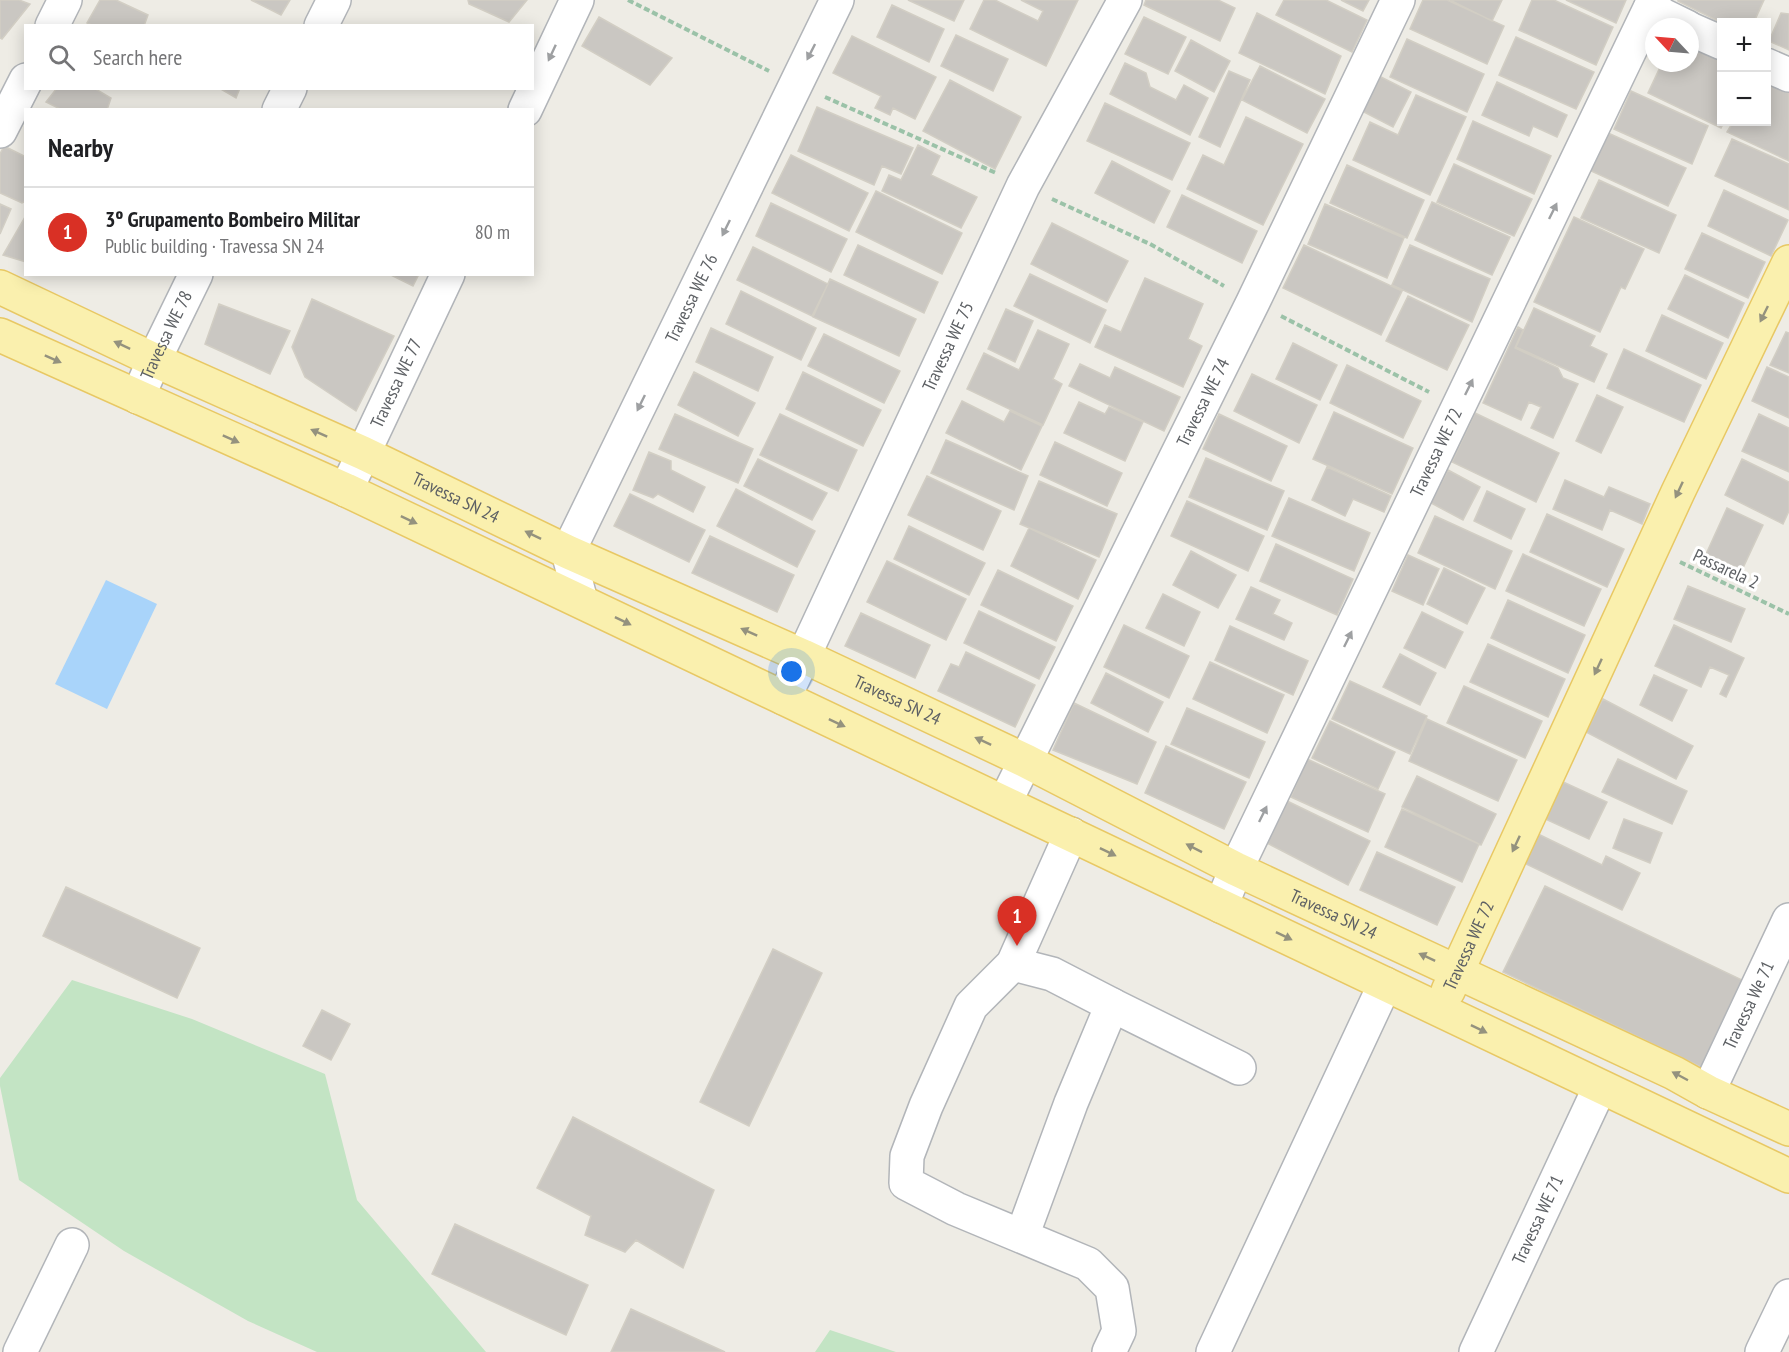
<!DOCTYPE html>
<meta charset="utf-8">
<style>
:root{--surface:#fff;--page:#f2f2f2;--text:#202124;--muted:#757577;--line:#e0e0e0;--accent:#d93025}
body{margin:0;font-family:"PT Sans Narrow",sans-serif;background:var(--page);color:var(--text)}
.controls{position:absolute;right:18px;top:18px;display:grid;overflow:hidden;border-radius:0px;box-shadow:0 3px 15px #0003}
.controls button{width:54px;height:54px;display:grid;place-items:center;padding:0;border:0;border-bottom:2px solid var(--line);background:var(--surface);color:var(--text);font:30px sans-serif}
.compass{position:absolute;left:1645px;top:18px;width:54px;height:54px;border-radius:50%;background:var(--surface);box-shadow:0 3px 15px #0003;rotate:296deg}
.you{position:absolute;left:792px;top:672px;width:21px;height:21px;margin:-15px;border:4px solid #fff;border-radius:50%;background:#1a73e8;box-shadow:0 0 0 9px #1a73e833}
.badge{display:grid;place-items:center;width:39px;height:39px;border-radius:50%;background:var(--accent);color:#fff;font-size:20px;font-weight:700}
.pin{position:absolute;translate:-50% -50px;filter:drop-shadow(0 2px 3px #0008)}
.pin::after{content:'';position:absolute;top:32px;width:21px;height:18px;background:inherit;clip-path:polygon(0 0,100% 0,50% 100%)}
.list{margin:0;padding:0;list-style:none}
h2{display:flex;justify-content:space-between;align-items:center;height:78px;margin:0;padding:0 24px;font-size:26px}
h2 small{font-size:20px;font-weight:400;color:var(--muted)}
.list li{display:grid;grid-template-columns:39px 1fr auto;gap:18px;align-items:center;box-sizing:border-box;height:90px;padding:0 24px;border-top:2px solid var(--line)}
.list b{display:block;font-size:22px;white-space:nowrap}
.list p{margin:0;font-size:20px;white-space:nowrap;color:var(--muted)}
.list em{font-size:20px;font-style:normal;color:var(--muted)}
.icon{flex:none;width:33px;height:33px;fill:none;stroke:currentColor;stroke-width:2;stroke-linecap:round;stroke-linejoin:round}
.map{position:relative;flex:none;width:1789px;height:1352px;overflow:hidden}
.search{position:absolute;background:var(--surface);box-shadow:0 3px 15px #0003;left:24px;top:24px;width:510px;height:66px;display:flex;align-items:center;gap:15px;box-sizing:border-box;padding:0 21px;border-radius:0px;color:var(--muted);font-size:22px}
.panel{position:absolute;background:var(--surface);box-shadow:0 3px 15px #0003;left:24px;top:108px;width:510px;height:168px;border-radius:0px}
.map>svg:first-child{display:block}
.green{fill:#c3e4c4}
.water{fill:#a9d4fa}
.building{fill:#cac7c2;stroke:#d2cec4;stroke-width:1.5}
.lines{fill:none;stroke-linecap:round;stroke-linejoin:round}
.minor-casing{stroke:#b2b5b9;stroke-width:36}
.major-casing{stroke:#e8c864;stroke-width:36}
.path{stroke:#9bc2a8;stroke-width:4;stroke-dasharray:6 3;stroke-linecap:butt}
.minor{stroke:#fff;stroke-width:33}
.major{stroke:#faf0ae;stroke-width:33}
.oneway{fill:#9ea0a2}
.oneway2{fill:#94927e}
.labels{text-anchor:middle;stroke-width:6;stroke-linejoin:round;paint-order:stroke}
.street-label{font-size:18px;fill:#5d6064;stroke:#fff}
</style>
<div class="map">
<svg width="1789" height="1352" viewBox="0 0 1789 1352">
<rect width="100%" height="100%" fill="#eeece5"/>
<path class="green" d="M72 980 192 1019 325 1074 357 1200 486 1352H317L248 1321 124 1251 19 1180 0 1086V1078Z
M830 1330 896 1352H815Z"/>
<path class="water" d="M106 580 157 604 107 709 55 684Z"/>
<path class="building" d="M0 0H19L30 4 2 39 0 38Z
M100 0H116L148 15 144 26H94L87 23Z
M251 0H290L281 15Z
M468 0H527L509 22 469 4Z
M908 0H964L954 21Z
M984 0H995L1038 21 1043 11 1021 0H1078L1046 66 970 29Z
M1146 0H1218L1235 8 1220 41 1144 5Z
M1284 0H1326L1367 20 1352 52 1276 15Z
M1341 0H1369L1363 11Z
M1423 0H1447L1504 26 1487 64 1410 29Z
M1450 0H1502L1492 21Z
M1532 0H1554L1613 27 1596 65 1519 30Z
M1566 0H1626L1616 23Z
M1678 0H1764L1754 22 1722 23 1678 1Z
M892 5 944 29 929 62 877 37Z
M1257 13 1341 56 1325 94 1239 53Z
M1781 13 1789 14V50L1769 41Z
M599 17 672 58 650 85 582 46Z
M1144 17 1186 37 1168 74 1125 54Z
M956 35 1008 59 993 91 941 66Z
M852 36 936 77 915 119 893 108 890 115 875 108 881 96 833 73Z
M1516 37 1594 72 1576 109 1499 75Z
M1407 39 1484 74 1467 112 1390 77Z
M1191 40 1230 61 1214 92 1175 71Z
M1690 46 1722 62V122H1724L1721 128 1648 93 1662 63H1690Z
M1125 63 1146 73 1150 87 1176 100 1184 85 1208 98 1190 135 1110 94Z
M1260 66 1325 99 1307 133 1242 100Z
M1229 71 1250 80 1220 147 1199 137Z
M1373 73 1411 92 1393 127 1356 108Z
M950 80 1021 117 995 169 923 131Z
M1497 82 1567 115 1557 137 1533 126 1529 136 1482 115Z
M1772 84 1789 91V161L1727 132 1733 122H1746L1753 125 1755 122H1766V96Z
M57 88H94L111 98 107 110H62L46 102Z
M219 88H240L236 98Z
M1631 91 1708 126 1692 164 1614 129Z
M1416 95 1466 117 1430 195 1353 160 1370 122 1398 135Z
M1105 103 1190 143 1172 180 1087 141Z
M817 107 913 148 901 174 882 166 874 185 798 151Z
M1246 117 1303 144 1263 225 1187 189 1203 155 1224 165Z
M1473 121 1551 156 1534 194 1457 159Z
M1608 133 1686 168 1668 206 1591 171Z
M1732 139 1789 164V210L1715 176Z
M918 145 940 156 931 175 977 197 961 228 882 191 889 175 901 180Z
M4 146 26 157V201L22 203 0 193V154Z
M791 155 868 193 849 231 772 193Z
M1112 161 1170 191 1154 223 1095 193Z
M1454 164 1532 199 1514 236 1437 202Z
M1347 165 1424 200 1407 238 1330 203Z
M1599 180 1676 215 1659 253 1581 218Z
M1724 190 1788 220 1771 256 1708 226Z
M876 191 962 233 942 274 856 232Z
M1182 195 1257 231 1242 263 1167 227Z
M1432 202 1510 237 1492 275 1415 240Z
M771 203 847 239 831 272 756 236Z
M0 204 11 209 0 234Z
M1325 204 1404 238 1387 278 1308 244Z
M25 217H26V262L3 255Z
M1574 217 1644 249 1625 289 1621 287 1600 332 1534 302Z
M1052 223 1128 261 1107 302 1031 264Z
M1702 233 1765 262 1748 298 1685 269Z
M858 245 938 282 924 313 844 275Z
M1304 245 1402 291 1381 335 1283 288Z
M1410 245 1490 279 1472 322 1392 285Z
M753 247 828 284 812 316 737 280Z
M389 274H419L413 286Z
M1030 274 1106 310 1090 343 1014 306Z
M1685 275 1744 303 1728 338 1668 309Z
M1145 278 1203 304 1188 339 1202 346 1183 387 1095 347 1105 325 1121 332Z
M830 279 916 319 899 356 813 317Z
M741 291 816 328 801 360 726 324Z
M1408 296 1469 325 1447 370 1386 341Z
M312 299 394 336 356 411 305 377 292 347Z
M219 304 290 331 270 374 205 344Z
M1534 308 1595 336 1590 346 1607 354 1594 382 1516 347Z
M1006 309 1033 321 1015 362 988 349Z
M1662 315 1723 343 1706 379 1646 351Z
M1518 327 1523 330 1515 348 1558 368 1563 378 1578 384 1553 438 1531 428 1541 407 1529 402 1521 420 1483 403Z
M711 328 773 357 758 391 696 362Z
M1038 330 1069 344 1053 379 1062 384 1043 425 967 389 984 353 1019 370Z
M1786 332 1789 333V373L1770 365Z
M824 334 900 371 884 403 808 366Z
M1293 343 1337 365 1320 400 1276 379Z
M1624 349 1701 385 1684 422 1607 388Z
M1080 364 1110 378 1115 367 1180 397 1164 431 1069 386Z
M1347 365 1421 401 1403 438 1330 403Z
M1767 367 1789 377V418L1752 401Z
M694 372 755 403 738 436 678 405Z
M803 372 881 410 863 446 786 409Z
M1252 374 1317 405 1299 443 1234 411Z
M1597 395 1623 407 1601 453 1576 441Z
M962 401 1004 422 1010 411 1042 426 1021 470 946 433Z
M1079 402 1105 414 1109 407 1143 422 1125 461 1064 433Z
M1334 412 1413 448 1392 494 1313 459Z
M1475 413 1559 453 1536 502 1452 462Z
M675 414 753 449 738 483 659 449Z
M780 414 857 450 838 491 760 455Z
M1219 414 1287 446 1271 481 1203 449Z
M1759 414 1789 428V472L1742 451Z
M946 440 1028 476 1014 510 931 473Z
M1055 442 1122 473 1107 506 1040 475Z
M649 452 671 461V470L705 487 693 512 658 494 653 498 633 490Z
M1206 458 1284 491 1267 530 1189 497Z
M758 459 827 493 812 520 744 486Z
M1742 459 1789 482V511L1783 524 1725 495Z
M1327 467 1391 496 1384 512 1353 499 1345 516 1312 500Z
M1448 470 1480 487 1463 520 1431 503Z
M927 476 1001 511 983 550 908 515Z
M1565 480 1604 497 1609 487 1650 504 1642 524 1610 510 1602 530 1553 509Z
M1039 481 1117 514 1099 557 1020 524Z
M736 489 815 531 797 567 717 526Z
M1487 491 1525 509 1511 539 1474 521Z
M630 494 705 530 689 562 614 526Z
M1289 498 1370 533 1354 571 1272 536Z
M1187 501 1264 536 1248 571 1171 536Z
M1727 508 1763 525 1742 570 1706 554Z
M1547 514 1624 549 1607 587 1530 552Z
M1435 516 1512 551 1495 589 1418 553Z
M909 526 985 563 969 595 894 559Z
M1029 528 1096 560 1078 599 1011 566Z
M710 536 794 575 777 612 692 573Z
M1276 544 1353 579 1337 615 1260 581Z
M1191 551 1236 575 1218 608 1173 585Z
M1523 554 1601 589 1584 626 1506 591Z
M1408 555 1439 569 1423 605 1392 591Z
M887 561 966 599 946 640 867 602Z
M1444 568 1485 588 1467 624 1427 604Z
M998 570 1073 606 1056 641 981 605Z
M1688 586 1745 609 1731 642 1674 619Z
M1251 587 1280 600 1273 614 1292 623 1284 640 1236 619Z
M1163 594 1200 612 1184 646 1146 628Z
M1508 600 1585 635 1568 673 1491 638Z
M979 611 1055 647 1039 679 964 643Z
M1422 612 1463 632 1445 668 1404 648Z
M861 613 930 645 915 678 845 646Z
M1124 625 1189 656 1169 698 1104 667Z
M1674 625 1744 658 1726 697 1720 694 1729 675 1710 667 1701 687 1655 666Z
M1230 626 1308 661 1293 695 1215 660Z
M1488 644 1565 679 1548 717 1470 682Z
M966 652 1035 685 1015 727 938 691 951 664 959 667Z
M1400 654 1436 673 1420 705 1383 687Z
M1210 662 1284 695 1267 733 1193 699Z
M1106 673 1163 702 1148 732 1091 703Z
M1654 675 1687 690 1672 721 1640 705Z
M1350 681 1427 716 1410 754 1332 719Z
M1464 686 1542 721 1525 758 1447 723Z
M1603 699 1693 746 1676 779 1586 732Z
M1074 703 1156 742 1137 784 1053 750Z
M1187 708 1265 742 1249 778 1171 744Z
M1427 719 1517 760 1498 801 1409 761Z
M1330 721 1395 752 1378 789 1312 758Z
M1166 746 1246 782 1224 829 1145 793Z
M1307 759 1385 794 1368 832 1291 797Z
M1618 759 1687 791 1672 824 1602 792Z
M1417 776 1496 814 1481 845 1402 807Z
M1561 781 1607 802 1589 839 1543 818Z
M1285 800 1370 841 1348 885 1263 841Z
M1402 809 1479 844 1462 882 1385 847Z
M1624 819 1662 833 1650 863 1613 848Z
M1538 834 1602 865 1606 856 1640 873 1622 910 1524 863Z
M1377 852 1455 887 1437 925 1360 890Z
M1545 886 1742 980 1701 1067 1503 972Z
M66 887 200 948 177 998 43 936Z
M773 949 822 973 749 1126 700 1102Z
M322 1010 350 1024 331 1060 303 1046Z
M573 1117 714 1190 683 1268 636 1240 625 1252 585 1235 591 1216 537 1188Z
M455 1224 588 1285 566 1335 432 1274Z
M631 1309 725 1352H611Z"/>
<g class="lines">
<g class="minor-casing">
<g id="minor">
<path d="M1650 9 1687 27"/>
<path d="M52 26 65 0"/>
<path d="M321 26 334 0"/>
<path d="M1690 29 1722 43"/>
<path d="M1766 65 1789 75"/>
<path d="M279 110 290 88"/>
<path d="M525 110 577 0"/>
<path d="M0 131 26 80"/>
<path id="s1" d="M138 397 154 360 196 274"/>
<path id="s2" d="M346 490 448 274"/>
<path id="s3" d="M581 601 568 552 837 0"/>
<path id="s4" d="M784 698 1023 186 1125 0"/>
<path id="s5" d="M1005 802 1253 302 1398 0"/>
<path d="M1071 834 1013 964 971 1006 926 1106 907 1156 906 1183 956 1209 1088 1264 1112 1288 1119 1331 1109 1352"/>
<path id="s6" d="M1221 906 1236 869 1654 0"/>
<path d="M1013 964 1052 974 1112 1005 1071 1103 1022 1236"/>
<path d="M1112 1005 1239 1068"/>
<path id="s7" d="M1708 1092 1789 920"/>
<path d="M20 1352 72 1245"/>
<path d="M1213 1352 1385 984"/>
<path id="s8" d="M1476 1352 1600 1087"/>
<path d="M1762 1352 1789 1296"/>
</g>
</g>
<g class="major-casing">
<g id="major">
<path id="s9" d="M0 287 154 360 363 453 568 552 803 656 1026 761 1236 869 1674 1073 1708 1092 1789 1129"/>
<path d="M0 335 346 490 1789 1176"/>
<path id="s10" d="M1448 991 1678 492 1789 262"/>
</g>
</g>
<path class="path" d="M628 0 769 71
M825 97 996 173
M1052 199 1150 244 1224 286
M1281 316 1429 392
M1680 562 1789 614"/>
<use href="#minor" class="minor"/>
<use href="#major" class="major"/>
</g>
<defs><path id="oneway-solid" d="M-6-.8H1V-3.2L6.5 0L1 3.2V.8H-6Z" transform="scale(1.5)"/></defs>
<g class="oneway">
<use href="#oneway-solid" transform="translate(811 52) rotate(117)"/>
<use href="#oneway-solid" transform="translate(552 53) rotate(115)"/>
<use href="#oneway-solid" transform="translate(1553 211) rotate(-64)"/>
<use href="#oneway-solid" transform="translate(726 228) rotate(116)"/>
<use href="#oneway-solid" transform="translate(1469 387) rotate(-64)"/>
<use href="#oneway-solid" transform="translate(641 403) rotate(116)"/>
<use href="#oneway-solid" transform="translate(1348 639) rotate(-64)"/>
<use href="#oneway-solid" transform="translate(1263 814) rotate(-64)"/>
</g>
<g class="oneway2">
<use href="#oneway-solid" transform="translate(1764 314) rotate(116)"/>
<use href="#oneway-solid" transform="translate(122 345) rotate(-155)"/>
<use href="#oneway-solid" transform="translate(53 359) rotate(24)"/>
<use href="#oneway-solid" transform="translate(319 433) rotate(-156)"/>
<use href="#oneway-solid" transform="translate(231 439) rotate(24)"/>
<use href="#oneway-solid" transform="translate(1679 490) rotate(115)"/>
<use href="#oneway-solid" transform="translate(409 520) rotate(25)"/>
<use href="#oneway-solid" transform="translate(533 535) rotate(-154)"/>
<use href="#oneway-solid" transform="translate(623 621) rotate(26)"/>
<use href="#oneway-solid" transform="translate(749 632) rotate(-156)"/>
<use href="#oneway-solid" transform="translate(1598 667) rotate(115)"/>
<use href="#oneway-solid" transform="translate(837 723) rotate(25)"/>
<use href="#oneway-solid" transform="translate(983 741) rotate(-155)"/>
<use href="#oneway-solid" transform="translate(1516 844) rotate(115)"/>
<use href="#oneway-solid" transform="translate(1194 848) rotate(-153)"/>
<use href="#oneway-solid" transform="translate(1108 852) rotate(26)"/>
<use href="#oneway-solid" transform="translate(1284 936) rotate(26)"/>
<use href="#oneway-solid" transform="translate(1427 957) rotate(-155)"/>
<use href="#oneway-solid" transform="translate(1479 1029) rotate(26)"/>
<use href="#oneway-solid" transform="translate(1680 1076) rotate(-152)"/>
</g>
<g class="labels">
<g class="street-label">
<text dy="6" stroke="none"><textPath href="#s3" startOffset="333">Travessa WE 76</textPath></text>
<text dy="6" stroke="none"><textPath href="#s1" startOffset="68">Travessa WE 78</textPath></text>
<text dy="6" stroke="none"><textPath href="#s4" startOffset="388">Travessa WE 75</textPath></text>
<text dy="6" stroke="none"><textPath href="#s2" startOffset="118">Travessa WE 77</textPath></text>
<text dy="6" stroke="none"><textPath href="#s5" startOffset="446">Travessa WE 74</textPath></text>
<text dy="6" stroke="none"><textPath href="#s6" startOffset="502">Travessa WE 72</textPath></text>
<text dy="6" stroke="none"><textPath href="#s9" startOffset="502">Travessa SN 24</textPath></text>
<text transform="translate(1726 569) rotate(25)" y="6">Passarela 2</text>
<text dy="6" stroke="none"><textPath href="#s9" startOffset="988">Travessa SN 24</textPath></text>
<text dy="6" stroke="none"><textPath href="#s9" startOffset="1474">Travessa SN 24</textPath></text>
<text dy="6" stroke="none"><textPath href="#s10" startOffset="50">Travessa WE 72</textPath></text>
<text dy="6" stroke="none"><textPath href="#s7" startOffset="96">Travessa We 71</textPath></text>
<text dy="6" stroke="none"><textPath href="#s8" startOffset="146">Travessa WE 71</textPath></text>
</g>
</g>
</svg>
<div class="controls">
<button>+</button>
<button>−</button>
</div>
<svg class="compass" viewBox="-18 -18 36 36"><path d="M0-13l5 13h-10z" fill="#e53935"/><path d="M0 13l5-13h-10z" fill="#757577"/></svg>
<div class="you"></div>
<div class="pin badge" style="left:1017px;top:946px">1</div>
<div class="search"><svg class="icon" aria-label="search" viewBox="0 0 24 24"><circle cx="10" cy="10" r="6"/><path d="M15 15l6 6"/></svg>Search here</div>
<section class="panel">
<h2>Nearby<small></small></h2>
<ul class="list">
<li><span class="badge">1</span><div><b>3º Grupamento Bombeiro Militar</b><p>Public building · Travessa SN 24</p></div><em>80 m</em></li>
</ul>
</section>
</div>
